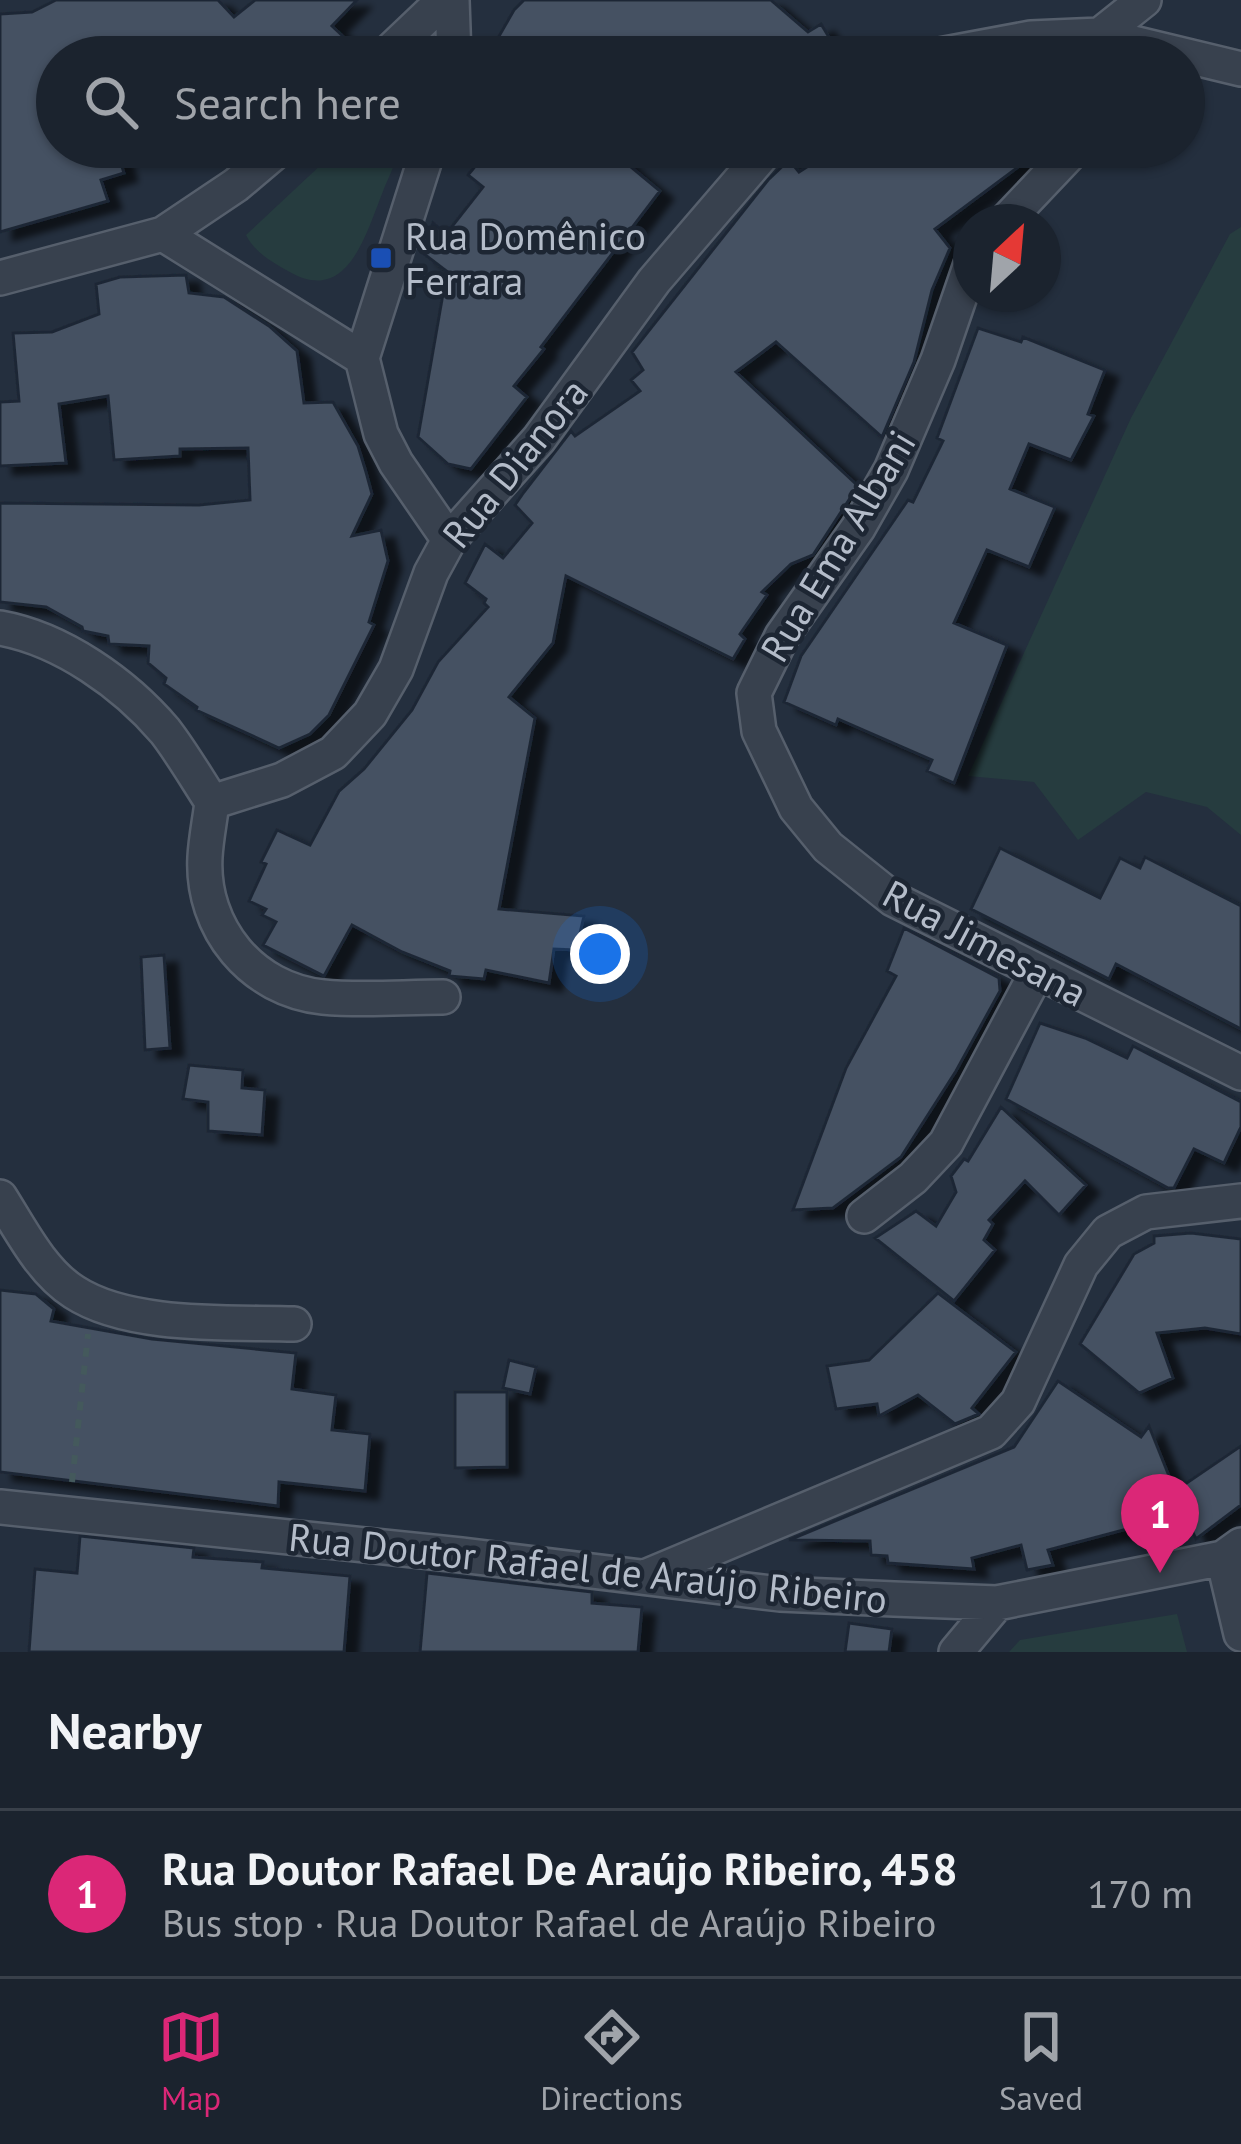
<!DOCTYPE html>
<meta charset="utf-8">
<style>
:root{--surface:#1b232e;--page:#242b36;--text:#f1f3f6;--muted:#a0a4aa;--line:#39404a;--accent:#db2777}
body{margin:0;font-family:"PT Sans",sans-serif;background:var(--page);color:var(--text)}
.compass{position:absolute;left:953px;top:204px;width:108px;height:108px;border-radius:50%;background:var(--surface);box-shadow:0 3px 9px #0004;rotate:26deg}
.you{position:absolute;left:600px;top:954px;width:42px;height:42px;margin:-30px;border:9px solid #fff;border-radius:50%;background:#1a73e8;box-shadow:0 0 0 18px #1a73e833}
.badge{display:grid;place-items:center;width:78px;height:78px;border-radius:50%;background:var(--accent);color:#fff;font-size:39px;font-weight:700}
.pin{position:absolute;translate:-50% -99px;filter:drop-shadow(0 3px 6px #0008)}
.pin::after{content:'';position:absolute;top:63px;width:42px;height:36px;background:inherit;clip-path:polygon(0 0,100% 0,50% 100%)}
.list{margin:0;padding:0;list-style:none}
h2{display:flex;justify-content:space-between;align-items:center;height:156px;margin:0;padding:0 48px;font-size:51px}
h2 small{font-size:39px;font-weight:400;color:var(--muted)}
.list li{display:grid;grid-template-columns:78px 1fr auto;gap:36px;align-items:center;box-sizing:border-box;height:168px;padding:0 48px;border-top:3px solid var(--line)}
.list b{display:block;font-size:45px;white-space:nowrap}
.list p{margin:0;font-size:39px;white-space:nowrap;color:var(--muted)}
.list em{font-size:39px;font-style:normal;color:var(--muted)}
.icon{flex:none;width:66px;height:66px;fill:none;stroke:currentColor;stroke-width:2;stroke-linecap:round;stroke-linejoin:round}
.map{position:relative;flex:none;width:1241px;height:1652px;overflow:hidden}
.search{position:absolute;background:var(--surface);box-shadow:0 3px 9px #0004;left:36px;right:36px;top:36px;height:132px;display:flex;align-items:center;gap:30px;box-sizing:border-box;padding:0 42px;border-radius:66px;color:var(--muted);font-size:45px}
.sheet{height:324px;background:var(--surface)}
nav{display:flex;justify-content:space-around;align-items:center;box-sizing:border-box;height:168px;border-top:3px solid var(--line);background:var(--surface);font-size:33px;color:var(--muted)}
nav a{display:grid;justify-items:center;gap:6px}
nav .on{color:var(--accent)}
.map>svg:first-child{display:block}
.green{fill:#263c3f}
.building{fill:#455162;stroke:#1f2835;stroke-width:3;filter:url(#shadow)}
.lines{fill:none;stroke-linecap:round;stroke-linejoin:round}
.minor-casing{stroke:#565f6c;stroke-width:38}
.path{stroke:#44595c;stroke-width:6;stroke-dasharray:9 9;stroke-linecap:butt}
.minor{stroke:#38414e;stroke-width:33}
.transit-dot{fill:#1a4fb4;stroke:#1d2633;stroke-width:4.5}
.labels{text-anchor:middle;stroke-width:9;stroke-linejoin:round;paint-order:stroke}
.poi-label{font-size:39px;fill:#b4bcc9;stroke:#1d2633;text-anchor:start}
.street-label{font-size:39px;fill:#b4bcc9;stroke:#1d2633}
</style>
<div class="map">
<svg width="1241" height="1652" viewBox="0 0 1241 1652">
<defs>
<filter id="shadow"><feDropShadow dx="13" dy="8" stdDeviation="3" flood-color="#0009"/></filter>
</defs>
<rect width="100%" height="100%" fill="#242f3e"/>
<path class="green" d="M340 147H401C395 165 386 182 380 199 364 240 345 305 288 271 272 262 255 253 246 235Z
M1241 227V835L1207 807 1146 792 1078 840 1034 782 968 776 1131 418 1230 234Z
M1177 1614 1187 1652H1009L1020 1640Z"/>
<path class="building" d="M56 0H218L234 17 255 0H357L332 26 348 41 330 57H57V147H116L124 173 101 180 108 201 0 232V14L32 12Z
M524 0H771L808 32 821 24 841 57H487L514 10Z
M491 147H607L660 191 541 347 544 349 514 386 527 397 471 469 448 464 418 437 444 288 453 276 424 254 433 223 446 234 483 187 468 175Z
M838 147H1045L935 229 950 248 932 290 914 362 882 437 776 342 736 372 858 486 813 555 791 564 762 592 767 595 740 634 745 639 733 659 566 576 553 643 509 697 535 718 499 909 584 916 576 950 554 949 549 983 486 970 484 979 449 976 450 971 402 952 352 925 324 976 263 945 276 922 262 915 266 909 249 901 266 864 261 862 277 830 310 845 339 791 364 769 412 710 438 662 488 607 484 603 486 599 465 583 485 544 503 558 532 523 515 505 524 492 571 431 575 436 640 391 631 380 643 370 632 352 768 180 789 160 799 172Z
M186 275 189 293 224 297 269 326 297 351 304 403 333 402 358 446 366 472 372 494 352 536 381 530 388 561 369 622 374 625 329 715 310 734 279 748 196 710 197 707 164 684 166 678 148 663 149 646 109 644 108 636 83 631 82 627 46 607 0 602V503L199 505 250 500 248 448 180 449V456L114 460 108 396 59 404 66 463 0 466V402L19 401 13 333 52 332 99 314 96 284 120 277Z
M978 328 1021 342 1023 337 1105 370 1088 414 1094 416 1071 460 1029 444 1010 489 1055 507 1029 567 987 550 954 623 1007 645 954 783 927 771 932 760 838 719 836 725 784 702 801 656 908 500 913 502 943 441 937 438Z
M1000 848 1100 898 1120 858 1140 868 1145 857 1241 906V1029L1116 964 1109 979 971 909Z
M904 928 999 978 1000 991 956 1071 901 1157 833 1208 793 1210 846 1068 896 976 887 971Z
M164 955 170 1048 145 1050 141 957Z
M1040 1023 1085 1038 1127 1058 1133 1046 1241 1102V1127L1224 1163 1194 1149 1174 1188H1168L1006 1099Z
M189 1065 243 1070 242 1088 265 1090 262 1135 208 1131V1102L183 1099Z
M1001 1107 1086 1185 1059 1215 1025 1181 989 1220 993 1224 984 1240 995 1250 954 1301 875 1238 916 1211 936 1226 956 1192 951 1176 964 1159 968 1161Z
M1191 1233 1241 1239V1334L1205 1328 1157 1333 1173 1378 1139 1393 1080 1344 1134 1254 1154 1243V1236Z
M0 1290 36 1294 54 1309 51 1321 152 1339 296 1353 292 1389 336 1395 332 1430 370 1434 365 1491 279 1482 278 1506 0 1472Z
M938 1293 1016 1352 972 1408 979 1414 955 1424 918 1395 879 1416 877 1404 836 1409 827 1366 869 1360Z
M509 1360 536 1367 530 1394 503 1388Z
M1058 1381 1141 1437 1149 1426 1175 1491 1241 1446V1505L1196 1539 1184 1514 1129 1533 1127 1529 1048 1550 1053 1565 1027 1570 1021 1545 972 1558 974 1569 888 1563 887 1556 871 1555 870 1541 789 1540 1014 1447Z
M455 1392H507V1467L455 1468Z
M80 1536 194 1548 193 1557 263 1562 262 1568 350 1576 344 1652H29L35 1569 77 1573Z
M427 1573 592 1592V1603L642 1607 638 1652H420Z
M849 1623 892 1629 889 1652H845Z"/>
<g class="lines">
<g class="minor-casing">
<path id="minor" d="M452 0 454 57
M1100 35 1144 0
M384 57 444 0
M929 57 1031 38 1100 35 1241 69
M429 147 362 358 381 434 396 463 449 540
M1005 222 1076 147
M163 234 362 358
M971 264 938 360 891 470 858 528 782 636 754 693 759 731 796 808 828 847 893 899 1241 1073
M0 278 163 234 236 185 281 147
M0 628C62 639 125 684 165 731 182 753 197 779 212 802 210 820 206 838 205 857 201 928 252 990 323 997 362 1001 404 997 443 997
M212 802 282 780 333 753 370 714 396 669 431 573 449 540 539 439 654 281 769 147
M0 1197C21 1230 41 1271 74 1292 129 1328 230 1322 294 1324
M864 1216 913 1178 946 1143 1037 972
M0 1507 461 1555 780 1594 894 1599 997 1603 1223 1558 1241 1545
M1223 1558 1241 1634
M645 1577 991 1432 1018 1402 1081 1265 1108 1232 1146 1212 1241 1201
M956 1652 997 1603"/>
</g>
<path class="path" d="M72 1482 88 1334"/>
<use href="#minor" class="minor"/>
</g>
<rect class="transit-dot" x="369" y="246" width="24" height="24" rx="6"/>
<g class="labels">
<g class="poi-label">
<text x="405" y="250">Rua Domênico<tspan x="405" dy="45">Ferrara</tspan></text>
</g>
<g class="street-label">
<text transform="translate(515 463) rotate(-51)" y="14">Rua Dianora</text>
<text transform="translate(838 546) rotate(-59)" y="14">Rua Ema Albani</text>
<text transform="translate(985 943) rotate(28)" y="14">Rua Jimesana</text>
<text transform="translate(588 1568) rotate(6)" y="14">Rua Doutor Rafael de Araújo Ribeiro</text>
</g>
</g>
</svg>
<svg class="compass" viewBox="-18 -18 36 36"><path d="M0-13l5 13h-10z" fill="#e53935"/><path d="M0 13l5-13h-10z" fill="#a0a4aa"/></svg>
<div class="you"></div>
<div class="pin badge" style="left:1160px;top:1573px">1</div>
<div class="search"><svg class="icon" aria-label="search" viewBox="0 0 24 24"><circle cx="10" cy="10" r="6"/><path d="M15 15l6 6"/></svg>Search here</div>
</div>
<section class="sheet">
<h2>Nearby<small></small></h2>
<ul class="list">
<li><span class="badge">1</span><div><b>Rua Doutor Rafael De Araújo Ribeiro, 458</b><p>Bus stop · Rua Doutor Rafael de Araújo Ribeiro</p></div><em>170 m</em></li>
</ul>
</section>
<nav>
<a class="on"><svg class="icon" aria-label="map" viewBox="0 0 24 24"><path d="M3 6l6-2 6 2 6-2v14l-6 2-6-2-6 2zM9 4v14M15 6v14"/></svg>Map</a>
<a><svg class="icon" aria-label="directions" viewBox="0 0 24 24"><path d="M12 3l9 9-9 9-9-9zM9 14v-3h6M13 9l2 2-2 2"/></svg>Directions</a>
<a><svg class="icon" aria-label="saved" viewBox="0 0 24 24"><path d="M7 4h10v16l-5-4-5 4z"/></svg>Saved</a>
</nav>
